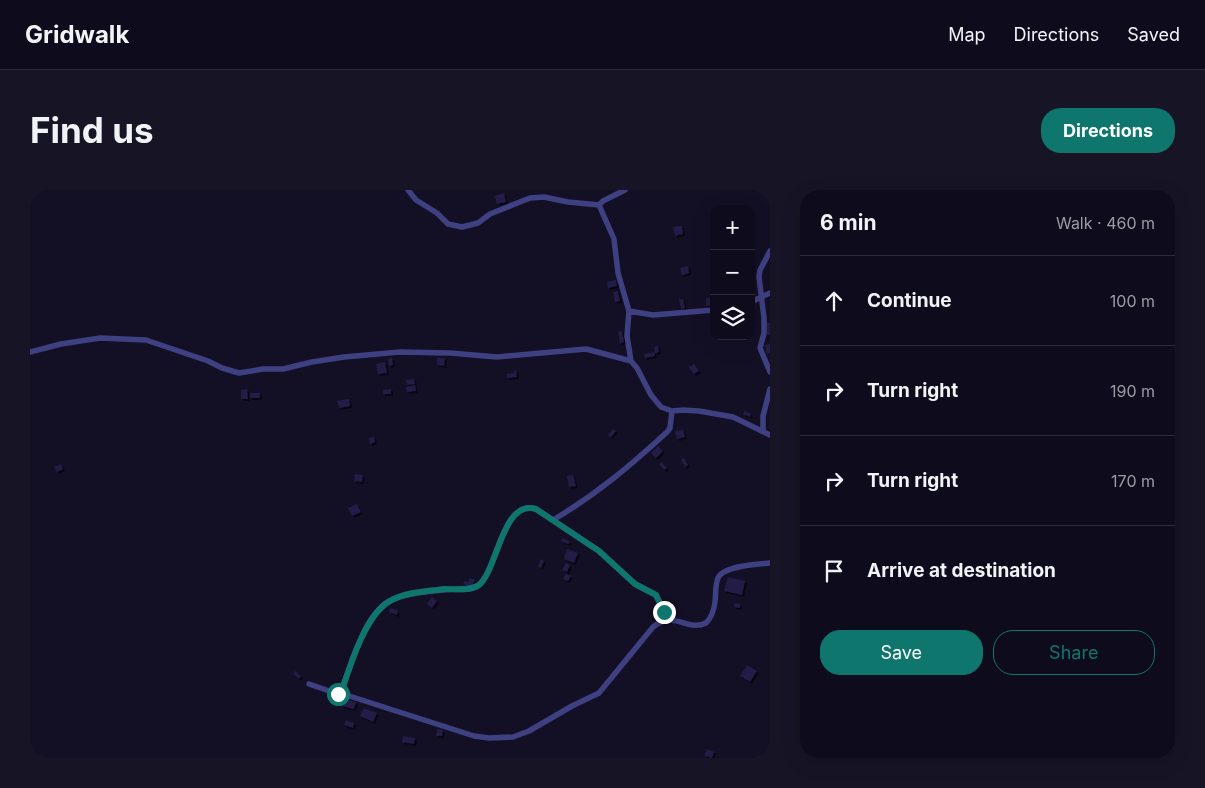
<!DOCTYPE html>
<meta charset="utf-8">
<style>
:root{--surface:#0e0c1c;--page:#171525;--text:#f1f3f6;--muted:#9b9ba3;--line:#2e2c3b;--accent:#0f766e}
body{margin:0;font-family:Inter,sans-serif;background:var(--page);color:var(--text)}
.controls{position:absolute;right:15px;top:15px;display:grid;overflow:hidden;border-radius:10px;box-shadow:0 5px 20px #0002}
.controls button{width:45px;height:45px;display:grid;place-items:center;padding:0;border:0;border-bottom:1px solid var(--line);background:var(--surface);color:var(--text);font:25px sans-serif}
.stop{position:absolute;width:15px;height:15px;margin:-11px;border:4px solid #0f766e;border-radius:50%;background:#fff}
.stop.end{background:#0f766e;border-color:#fff;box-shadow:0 1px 5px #0008}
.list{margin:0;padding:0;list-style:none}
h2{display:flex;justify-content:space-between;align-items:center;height:65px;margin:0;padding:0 20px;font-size:21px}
h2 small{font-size:16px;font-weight:400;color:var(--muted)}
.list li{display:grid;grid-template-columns:32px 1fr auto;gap:15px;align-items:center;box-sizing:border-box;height:90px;padding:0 20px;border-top:1px solid var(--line)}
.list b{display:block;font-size:19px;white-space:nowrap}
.list em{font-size:16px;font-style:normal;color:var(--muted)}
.actions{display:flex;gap:10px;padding:15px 20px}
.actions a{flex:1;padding:11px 0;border:1px solid var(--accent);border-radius:20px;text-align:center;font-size:18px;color:var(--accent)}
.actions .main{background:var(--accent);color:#fff}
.icon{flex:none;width:28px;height:28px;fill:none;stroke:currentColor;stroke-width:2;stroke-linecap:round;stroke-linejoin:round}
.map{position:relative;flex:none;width:740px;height:568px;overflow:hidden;border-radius:20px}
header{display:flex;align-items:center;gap:30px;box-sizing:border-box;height:70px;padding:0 25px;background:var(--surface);border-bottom:1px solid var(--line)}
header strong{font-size:24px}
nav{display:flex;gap:28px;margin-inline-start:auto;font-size:18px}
.intro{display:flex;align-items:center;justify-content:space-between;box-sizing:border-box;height:120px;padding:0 30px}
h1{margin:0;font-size:35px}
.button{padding:12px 22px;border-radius:20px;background:var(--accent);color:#fff;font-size:18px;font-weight:700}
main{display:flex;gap:30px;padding:0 30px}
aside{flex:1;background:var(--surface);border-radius:20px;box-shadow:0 5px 20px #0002}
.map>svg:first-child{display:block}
.building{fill:#231d46;filter:url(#shadow)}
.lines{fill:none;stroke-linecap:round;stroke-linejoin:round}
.street{stroke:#3e4082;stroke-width:5.5}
.route{stroke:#0f766e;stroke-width:6}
</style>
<header>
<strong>Gridwalk</strong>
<nav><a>Map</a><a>Directions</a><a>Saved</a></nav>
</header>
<div class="intro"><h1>Find us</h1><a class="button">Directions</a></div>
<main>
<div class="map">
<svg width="740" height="568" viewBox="0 0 740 568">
<defs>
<filter id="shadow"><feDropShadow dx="2" dy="2" stdDeviation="0" flood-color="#0009"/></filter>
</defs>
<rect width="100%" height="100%" fill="#131026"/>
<path class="building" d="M474 3 476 12 467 14 465 6Z
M652 36 653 44 645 46 643 37Z
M658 76 659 83 652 85 650 78Z
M586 90 587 96 578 98 577 92Z
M588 101 590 111 585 112 583 102Z
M676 108H684V116H676Z
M649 109H653L655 118 651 119Z
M736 133H740V145H737Z
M588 141H592L594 152 590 153Z
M740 154V163L737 164 735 155Z
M628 156 629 162 625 163 624 157Z
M624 162 625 166 615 168 614 164Z
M362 168 363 175 359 176 358 169Z
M407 168H415L414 176 407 175Z
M355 172 357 183 348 184 346 174Z
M664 174 669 181 664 184 659 177Z
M486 180 487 187 477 188V184L484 183V181Z
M384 189 385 194 377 195 376 190Z
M385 195 386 201 377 202 376 197Z
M217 199 218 209H211V200Z
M361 199V204H353V200Z
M220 203H230V208H220Z
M319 209 320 216 309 218 307 211Z
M715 221 721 224 720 227 713 224Z
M583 239 586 241 581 247 578 245Z
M653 240 655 247 647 249 645 241Z
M344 247 345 252 340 254 339 248Z
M628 256 633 261 626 268 621 263Z
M654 268 658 275 655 277 651 270Z
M632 272 637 278 634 280 629 274Z
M31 274 33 279 27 282 24 277Z
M325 284 333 285 332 292 324 291Z
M543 285 546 296 539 297 537 286Z
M327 314 331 322 322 326 318 318Z
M533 348 540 352 538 354 531 351Z
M537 359 548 363 544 373 534 369Z
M511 369 514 371 511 378 508 376Z
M536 373 540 375 537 382 532 380Z
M536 384 541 386 538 391 533 389Z
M698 387 715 391 712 405 694 401Z
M440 388 445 390 441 397 433 394 435 391 438 392Z
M402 407 407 411 402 418 397 414Z
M704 413 710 414V418L704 417Z
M361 418 368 421 367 425 359 422Z
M717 475 727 481 720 492 710 486Z
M265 481 271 486 269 489 263 484Z
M313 509 326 512 324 519 311 516Z
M334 518 347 523 343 532 330 526Z
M316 530 324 533 323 538 314 535Z
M407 539 413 540 412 546H406Z
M373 546 385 548 384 554 372 552Z
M677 559 684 562 682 568 674 566Z"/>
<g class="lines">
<path class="street" d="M378 0 386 10 407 23 418 34 432 37 448 33 460 24 500 8 514 7 538 12 569 15
M595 0 573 11 569 15 584 49 588 83 599 121 597 146 601 171 607 178 621 205 631 217 642 221 653 220 669 221 703 227 740 245
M740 61 730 80 729 87 734 128V143L730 158 740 182
M721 112 740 103
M599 121 623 125 684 120
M0 162 31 154 70 148 116 150 178 171 192 178 209 183 233 179H253L282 172 314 167 370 162 420 163 467 167 556 159 601 171
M733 241V226L740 199
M523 330C567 304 600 276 637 242L640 238 642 221
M279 494 305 503H310C323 475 333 422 363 409 378 403 396 402 412 400 422 398 441 402 449 395 468 379 472 309 506 319L569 361 605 394 626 405 634 421 642 429
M310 503 444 546 459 548 483 547 499 541 542 516 569 503 623 437C645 420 657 442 676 433 682 427 684 420 685 412 686 404 685 395 688 388 693 376 728 374 740 373"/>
</g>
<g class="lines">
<path class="route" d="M308 504 312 500C320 475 336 424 360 411 375 402 398 401 415 399 425 399 441 401 449 395 468 379 472 309 506 319L569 361 605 394 626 405 634 422"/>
</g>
</svg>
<div class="controls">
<button>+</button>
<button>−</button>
<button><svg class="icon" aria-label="layers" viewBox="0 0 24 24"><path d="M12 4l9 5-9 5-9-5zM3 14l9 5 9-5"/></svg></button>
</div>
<div class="stop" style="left:308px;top:504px"></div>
<div class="stop end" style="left:634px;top:422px"></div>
</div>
<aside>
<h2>6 min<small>Walk · 460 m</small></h2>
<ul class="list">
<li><svg class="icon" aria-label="ahead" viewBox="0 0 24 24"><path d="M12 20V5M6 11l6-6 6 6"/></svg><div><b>Continue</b></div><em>100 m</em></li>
<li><svg class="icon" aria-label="right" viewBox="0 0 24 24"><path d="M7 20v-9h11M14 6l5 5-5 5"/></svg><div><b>Turn right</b></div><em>190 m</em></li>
<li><svg class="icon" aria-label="right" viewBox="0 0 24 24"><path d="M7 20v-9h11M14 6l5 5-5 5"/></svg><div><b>Turn right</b></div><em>170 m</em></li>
<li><svg class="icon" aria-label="arrive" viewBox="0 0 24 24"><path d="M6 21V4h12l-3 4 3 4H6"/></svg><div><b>Arrive at destination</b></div></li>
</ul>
<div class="actions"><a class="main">Save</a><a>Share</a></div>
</aside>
</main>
